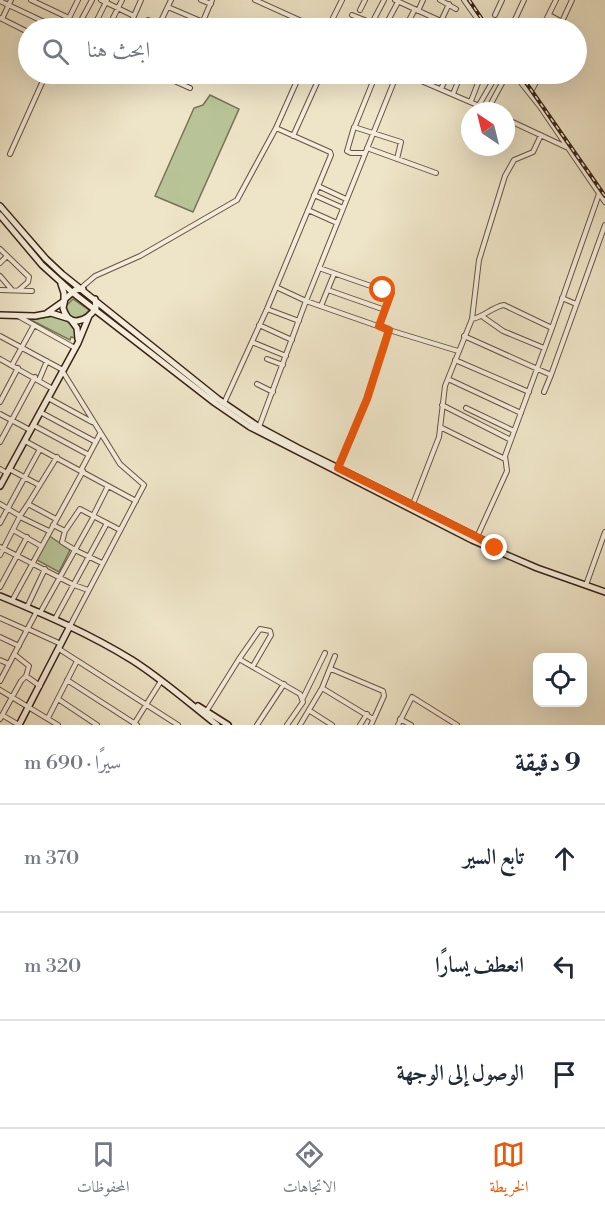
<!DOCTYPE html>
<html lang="ar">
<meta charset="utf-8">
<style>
:root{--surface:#fff;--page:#f6f6f7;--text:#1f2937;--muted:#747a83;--line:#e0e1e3;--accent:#ea580c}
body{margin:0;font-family:"Libre Bodoni",Amiri,serif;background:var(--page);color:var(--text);direction:rtl}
.controls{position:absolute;right:18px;bottom:18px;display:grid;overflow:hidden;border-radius:12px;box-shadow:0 6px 24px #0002}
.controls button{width:54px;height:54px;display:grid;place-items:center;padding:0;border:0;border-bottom:2px solid var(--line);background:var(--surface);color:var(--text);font:30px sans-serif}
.compass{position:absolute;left:461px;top:102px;width:54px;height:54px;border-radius:50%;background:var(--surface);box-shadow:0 6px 24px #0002;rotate:325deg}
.stop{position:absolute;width:18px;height:18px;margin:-14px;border:4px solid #ea580c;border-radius:50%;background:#fff}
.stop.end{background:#ea580c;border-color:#fff;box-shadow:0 2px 6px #0008}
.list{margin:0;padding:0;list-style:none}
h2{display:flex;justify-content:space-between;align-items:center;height:78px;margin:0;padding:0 24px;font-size:26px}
h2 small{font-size:20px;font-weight:400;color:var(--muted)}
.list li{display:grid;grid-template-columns:39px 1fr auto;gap:18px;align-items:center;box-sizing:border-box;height:108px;padding:0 24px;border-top:2px solid var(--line)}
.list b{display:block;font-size:22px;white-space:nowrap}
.list em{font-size:20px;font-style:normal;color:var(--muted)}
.icon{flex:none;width:33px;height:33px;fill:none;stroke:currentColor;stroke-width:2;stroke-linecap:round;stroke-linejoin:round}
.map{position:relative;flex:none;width:605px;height:725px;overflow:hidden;direction:ltr}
.search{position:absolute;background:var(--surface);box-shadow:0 6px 24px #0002;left:18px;right:18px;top:18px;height:66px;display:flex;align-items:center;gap:15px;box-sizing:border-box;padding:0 21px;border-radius:33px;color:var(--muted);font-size:22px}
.sheet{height:402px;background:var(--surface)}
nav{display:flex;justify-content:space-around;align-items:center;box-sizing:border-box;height:84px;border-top:2px solid var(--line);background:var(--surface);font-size:16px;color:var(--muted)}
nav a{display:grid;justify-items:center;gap:3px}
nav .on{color:var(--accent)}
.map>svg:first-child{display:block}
.green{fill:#b8c497;stroke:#787356;stroke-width:1.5}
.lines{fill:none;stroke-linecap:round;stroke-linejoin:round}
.street-casing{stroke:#665241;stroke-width:6}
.secondary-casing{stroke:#392214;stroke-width:8}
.street{stroke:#f4eddb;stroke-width:4}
.secondary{stroke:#f4eddb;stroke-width:5}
.rail-casing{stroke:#392214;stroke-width:4}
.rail{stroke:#f4eddb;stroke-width:1.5;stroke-dasharray:4.5;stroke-linecap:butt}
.route{stroke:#ea580c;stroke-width:8}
</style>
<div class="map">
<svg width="605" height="725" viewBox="0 0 605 725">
<rect width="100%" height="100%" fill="#eee4c7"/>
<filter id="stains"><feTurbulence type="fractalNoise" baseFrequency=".00333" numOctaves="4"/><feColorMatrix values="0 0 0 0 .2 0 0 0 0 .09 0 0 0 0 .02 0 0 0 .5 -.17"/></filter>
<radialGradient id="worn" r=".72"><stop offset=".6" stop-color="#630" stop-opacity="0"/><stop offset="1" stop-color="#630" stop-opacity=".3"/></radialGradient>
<path class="green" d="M210 95 239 109 193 212 155 196 194 108 203 105Z
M73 299 89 310 85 315 75 318 69 315 66 306Z
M52 316C62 317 69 321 75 328V338L71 337 70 340 31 320Z
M48 535 70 550 59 572 35 559Z"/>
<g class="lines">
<g class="street-casing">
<path id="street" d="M31 0 69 18
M101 0 134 16 141 0
M201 0 211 4
M255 0 317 28
M395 0 456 28
M440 0 456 9
M464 0 484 28
M0 1 57 28
M168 7 203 22
M360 10 365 0
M418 11 423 0
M352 15 372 23 384 0
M495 15 502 0
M549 15 562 22
M0 18 28 32
M2 19 11 0
M148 20 167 28
M441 21 449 4
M159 25 171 0
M64 28 78 0
M77 28 92 0
M93 28 107 0
M108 28 122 0
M129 28 134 16
M200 28 212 0
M328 28 342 0
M384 28 398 2
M405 28 415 9
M426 28 431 17
M511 28 524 0
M542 28 556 0
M559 28 572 0
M159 74 190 88
M405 74 491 111
M514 74 541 108 605 202
M523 74 533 88 540 74
M174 80 178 74
M423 81 427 74
M441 89 448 74
M453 94 461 74
M471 101 478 83 477 78 479 74
M479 105 497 74
M488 109 507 74
M506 119 566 147
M355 126 376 74
M293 136 321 74
M367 148 436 173
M365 153H351L347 151 354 127 401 142 397 159
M10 154 46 74
M318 186 346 199
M314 195 343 208
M308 210 337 223
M0 249 29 277 28 282 19 290
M0 263 7 256
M319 268 391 293 379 326
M0 276 12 290
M276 287 306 301 389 330 458 351
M81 288 95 276 140 256 237 200 276 128 300 74
M0 290 32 291
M328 290 385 310
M562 298 576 304
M321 306 334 274
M267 309 299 321
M18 316 75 348
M483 317 503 331 544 348
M472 319C484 317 492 307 504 305L552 328 599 194
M259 325 292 340
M0 336 63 370
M464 336 551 375 605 225
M252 342 286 356
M0 359 53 389
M267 359 283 365
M455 360 529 392
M12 365 34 325
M63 372 120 464 144 485 70 626
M448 379 521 413
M39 380 47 361
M257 384 273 392
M544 392 551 375
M48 398 92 422
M0 402 18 368
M224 403 267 309 331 155 330 152 276 128
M442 405 511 440
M466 408 514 431
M40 412 96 442
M0 414 30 430
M33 425 89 455
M259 427 306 301 397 74
M440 427 505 459
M25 441 136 501
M0 442 35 377
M338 468 367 399 389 330
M0 469 7 473
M9 469 39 485
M81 470 100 434
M0 504 20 516 28 504 56 519
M28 504 57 457
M413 504 439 437 445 386 472 319 479 260 505 176 514 160 533 152 541 135
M93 516 108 486
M20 517 49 531
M0 523 40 449
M53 525 65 531 80 509 120 530
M13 530 41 546
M65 531 62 542 75 550 94 516
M477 537 507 471 505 456 552 328
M0 547 74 585 88 590
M0 555 20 516
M586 585 605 532
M0 587 27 537
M12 601 83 471
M27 607 45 569
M40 613 75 550 102 563
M0 618 27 630
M55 619 107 523
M28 629 61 644
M0 637 19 646
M59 649 178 725
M14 654 29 666 26 676 40 686
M239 659 260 629 270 631 271 635 253 666
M0 660 9 664
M331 669 383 691 384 696 371 725
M67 680 137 725
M0 681 37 611
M322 688 373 719
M0 690 58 725
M303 698 325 653
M58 699 97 725
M310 711 332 725
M206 712 239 659 300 694 303 702 287 725
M2 715 19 725
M48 718 77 661
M0 719 21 681 26 676
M400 719 411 725
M134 724 161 681
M257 725 284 684
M300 725 322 688 335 656
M360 725 367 714
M398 725 412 697 457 725"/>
</g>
<g class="secondary-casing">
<path id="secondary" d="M0 206 46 259 62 274 218 399 259 427 298 448 489 543
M0 215 42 265 72 292 215 403 250 427 472 540 537 568 605 592
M83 289 75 290 65 299 63 308C69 329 87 321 96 308L95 299
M47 313 64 301V293L61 284
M0 315 35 316 51 313 67 318
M71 320 77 328 78 339
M0 486 78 343 89 316
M0 596C46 615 90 634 132 660 162 679 189 703 217 725
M198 706 228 725
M19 725 70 626"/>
</g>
<use href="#street" class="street"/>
<use href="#secondary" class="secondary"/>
<g class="rail-casing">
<path id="rail" d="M469 0 488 28
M520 74 605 196"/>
</g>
<use href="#rail" class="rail"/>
</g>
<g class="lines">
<path class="route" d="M383 290 391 293 379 326 389 330 367 399 338 468 477 537 495 548"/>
</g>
<rect width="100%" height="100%" filter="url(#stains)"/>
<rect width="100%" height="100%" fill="url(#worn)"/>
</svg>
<div class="controls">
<button><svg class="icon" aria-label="locate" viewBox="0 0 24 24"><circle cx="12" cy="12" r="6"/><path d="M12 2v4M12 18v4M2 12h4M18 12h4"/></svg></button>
</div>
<svg class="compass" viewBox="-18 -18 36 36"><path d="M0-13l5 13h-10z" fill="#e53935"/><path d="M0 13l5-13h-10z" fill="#747a83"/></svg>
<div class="stop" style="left:383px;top:290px"></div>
<div class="stop end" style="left:495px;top:548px"></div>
<div class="search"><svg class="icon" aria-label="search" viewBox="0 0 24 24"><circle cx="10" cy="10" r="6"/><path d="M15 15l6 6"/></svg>ابحث هنا</div>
</div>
<section class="sheet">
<h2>9 دقيقة<small>سيرًا · 690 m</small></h2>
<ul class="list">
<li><svg class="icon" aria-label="ahead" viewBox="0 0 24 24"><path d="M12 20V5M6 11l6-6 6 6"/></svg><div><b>تابع السير</b></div><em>370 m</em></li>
<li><svg class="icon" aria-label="left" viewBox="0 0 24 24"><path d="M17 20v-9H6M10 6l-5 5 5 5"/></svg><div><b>انعطف يسارًا</b></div><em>320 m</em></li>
<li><svg class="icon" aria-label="arrive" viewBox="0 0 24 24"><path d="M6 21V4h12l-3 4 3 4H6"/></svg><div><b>الوصول إلى الوجهة</b></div></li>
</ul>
</section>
<nav>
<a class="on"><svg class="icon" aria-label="map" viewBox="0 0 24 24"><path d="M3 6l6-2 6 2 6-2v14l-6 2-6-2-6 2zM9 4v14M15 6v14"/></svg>الخريطة</a>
<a><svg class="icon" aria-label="directions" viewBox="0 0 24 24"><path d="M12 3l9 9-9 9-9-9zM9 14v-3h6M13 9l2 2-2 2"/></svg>الاتجاهات</a>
<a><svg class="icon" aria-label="saved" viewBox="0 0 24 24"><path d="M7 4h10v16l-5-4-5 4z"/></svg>المحفوظات</a>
</nav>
